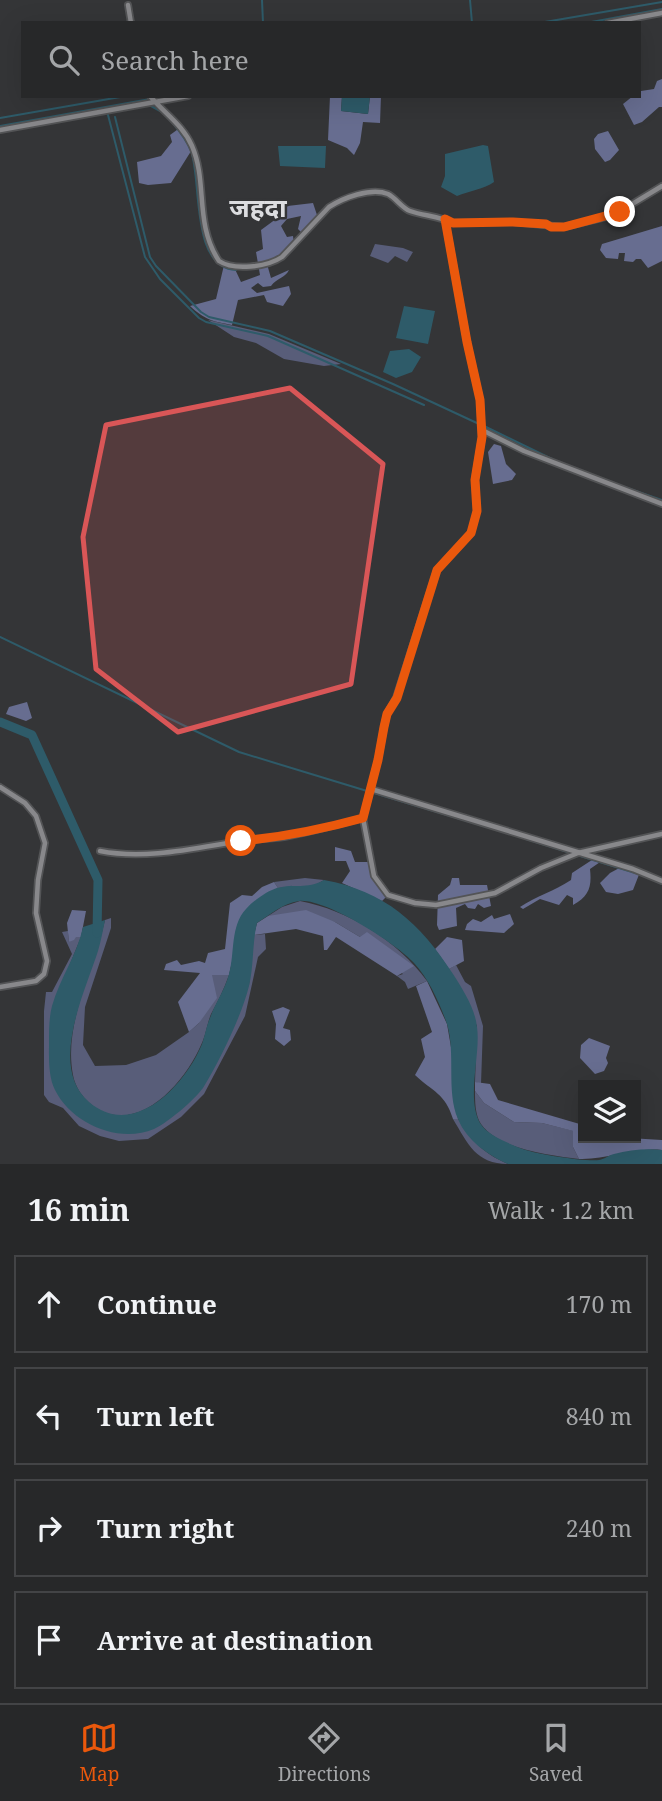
<!DOCTYPE html>
<meta charset="utf-8">
<style>
:root{--surface:#272829;--page:#333435;--text:#f1f3f6;--muted:#a4a6a8;--line:#434446;--accent:#ea580c}
body{margin:0;font-family:"Noto Serif","Noto Sans Devanagari",serif;background:var(--page);color:var(--text)}
.controls{position:absolute;right:21px;bottom:21px;display:grid;overflow:hidden;border-radius:0px;box-shadow:0 7px 28px #0002}
.controls button{width:63px;height:63px;display:grid;place-items:center;padding:0;border:0;border-bottom:2px solid var(--line);background:var(--surface);color:var(--text);font:35px sans-serif}
.stop{position:absolute;width:21px;height:21px;margin:-16px;border:5px solid #ea580c;border-radius:50%;background:#fff}
.stop.end{background:#ea580c;border-color:#fff;box-shadow:0 2px 7px #0008}
.list{margin:0;padding:0;list-style:none}
h2{display:flex;justify-content:space-between;align-items:center;height:91px;margin:0;padding:0 28px;font-size:30px}
h2 small{font-size:23px;font-weight:400;color:var(--muted)}
.list li{display:grid;grid-template-columns:46px 1fr auto;gap:21px;align-items:center;box-sizing:border-box;height:98px;margin:0 14px 14px;padding:0 14px;border:2px solid var(--line);border-radius:0px}
.list b{display:block;font-size:26px;white-space:nowrap}
.list em{font-size:23px;font-style:normal;color:var(--muted)}
.icon{flex:none;width:38px;height:38px;fill:none;stroke:currentColor;stroke-width:2;stroke-linecap:round;stroke-linejoin:round}
.map{position:relative;flex:none;width:662px;height:1164px;overflow:hidden}
.search{position:absolute;background:var(--surface);box-shadow:0 7px 28px #0002;left:21px;right:21px;top:21px;height:77px;display:flex;align-items:center;gap:18px;box-sizing:border-box;padding:0 24px;border-radius:0px;color:var(--muted);font-size:26px}
.sheet{height:539px;background:var(--surface)}
nav{display:flex;justify-content:space-around;align-items:center;box-sizing:border-box;height:98px;border-top:2px solid var(--line);background:var(--surface);font-size:19px;color:var(--muted)}
nav a{display:grid;justify-items:center;gap:4px}
nav .on{color:var(--accent)}
.map>svg:first-child{display:block}
.green{fill:#585d79}
.forest{fill:#676d90}
.water{fill:#2e5b69}
.lines{fill:none;stroke-linecap:round;stroke-linejoin:round}
.stream{stroke:#2e5b69;stroke-width:2}
.river{stroke:#2e5b69;stroke-width:9}
.street-casing{stroke:#535456;stroke-width:8}
.street{stroke:#88888b;stroke-width:4.5}
.route{stroke:#ea580c;stroke-width:9}
.marked{fill:#d95657;fill-opacity:0.2;stroke:#d95657;stroke-width:5;stroke-linejoin:round}
.labels{text-anchor:middle;stroke-width:5;stroke-linejoin:round;paint-order:stroke}
.quarter-label{font-size:26px;font-weight:bold;fill:#dcdde0;stroke:#343537}
</style>
<div class="map">
<svg width="662" height="1164" viewBox="0 0 662 1164">
<rect width="100%" height="100%" fill="#343537"/>
<path class="green" d="M375 244 403 248 413 252 407 262 395 256 388 263 370 256Z
M208 320 269 334 341 364 324 366 284 359 256 343 234 337Z
M305 878 324 880 312 887 278 888 274 882Z
M300 901C348 910 398 941 427 981L408 989 405 982 397 976 403 974 360 937 335 922 268 916 282 907Z
M111 918V928L85 1007 83 1045 95 1066 126 1065 156 1055 189 1032 199 1023 212 975H229C224 989 218 1001 211 1014 207 1024 206 1035 201 1045 187 1078 147 1127 106 1113 90 1107 76 1092 73 1075 63 1023 94 970 105 920Z
M68 931 69 942 75 937H81L52 1008 65 1104 155 1128 249 985 254 935 265 934 266 949 258 957 245 1016 204 1094 181 1117 148 1139 119 1141 100 1136 79 1126 63 1108 49 1102 44 1095V1011L46 992H52L72 954 62 932Z
M456 965 465 982 471 986 483 1026 481 1084 475 1082 477 1026 449 969Z
M475 1091 484 1103 514 1122 542 1123 574 1131 573 1147 579 1159C551 1155 499 1150 481 1124 475 1115 475 1101 475 1091Z
M453 1119H458C475 1143 481 1152 508 1164 476 1164 468 1144 453 1119Z"/>
<path class="forest" d="M662 79V107H659L642 122 634 125 623 104 633 96H639L641 91 654 89 657 81Z
M330 96H342L341 111 368 114 370 96H381L380 123 363 122 360 143 354 155 347 148 328 140Z
M181 127 193 148 171 183 148 185 139 183 137 162 161 156 172 142 170 135Z
M608 131 619 150 610 160 605 162 595 149 594 139 598 134Z
M313 203 318 218 303 234 298 229 301 216 287 219 281 226 287 237 293 236 294 244 282 257 267 264 271 278 289 270C285 278 277 278 271 286L263 287 258 283 251 288 257 293 289 286 291 294 283 306 267 302 264 295 238 300 232 325C212 321 205 320 190 306L216 299 224 265 234 267 241 282 260 275 256 252 263 249 261 230 280 216 279 207Z
M662 226V261L648 268 641 259H636L633 262 624 261 625 253H619L618 259 606 258 600 250 602 244Z
M494 444 501 446 506 464 516 474 512 480 493 484 488 452Z
M27 702 32 718 26 721 6 714 9 707Z
M335 847 351 851 355 862H370L374 876 388 895 382 901 342 883 350 871 346 861H335Z
M595 858 603 860 590 869C592 887 589 896 573 905V898L567 895 559 905 540 899 523 909 520 907C536 896 555 891 571 880L572 873Z
M623 866 640 872 633 890 618 894 606 892 600 883 610 873Z
M452 878H459L460 885H487L491 906 484 908 478 904 475 909 468 908 465 904 456 908 457 926 439 930 437 925 438 895 450 885Z
M274 882 278 888 263 896 233 957 229 975H212L217 998 199 1023 189 1032 178 1002 200 973 164 970 166 964 177 960 181 965 199 961 205 963 208 953 225 949 230 903 242 895 252 896 262 887Z
M72 910 86 911 81 937H76L74 940 69 942 67 923Z
M306 910 335 922 360 937 367 932 414 966 397 976 336 937 327 950H324L323 936 296 929 254 935 257 923 268 916Z
M510 914 514 924 504 933 465 930 467 924 473 919 481 922 492 915 494 919Z
M447 937 462 940 464 961 449 969 435 949Z
M427 981 447 1024 452 1053V1085L458 1119H453C445 1093 433 1092 415 1075L425 1057 421 1039 432 1032 416 986Z
M283 1007 290 1010 283 1028 290 1030 291 1040 284 1046 275 1039 276 1024 272 1011Z
M589 1038 610 1046 606 1058 608 1063 604 1071 595 1074 580 1058 581 1045Z
M475 1082 490 1084 498 1100 583 1125V1138H594L595 1141 629 1138 662 1140V1150C633 1147 607 1160 579 1159L573 1147V1131L542 1123 514 1122 484 1103 475 1091Z"/>
<path class="water" d="M342 96H370L368 114 341 111Z
M483 145 488 146 494 182C484 189 469 191 457 196L441 187 445 176V154Z
M278 146H326L325 168 280 166Z
M404 306 435 311 428 344 396 338Z
M409 349 421 357 412 372 396 378 383 372 390 351Z
M324 880C385 891 420 923 453 974 463 990 475 1008 477 1027 481 1054 466 1098 480 1123 487 1135 508 1143 520 1148 533 1154 587 1162 599 1160 605 1159 609 1155 614 1154 629 1150 647 1148 662 1150V1164H508C488 1155 467 1141 458 1119 446 1091 456 1054 447 1024 440 1004 429 979 414 963 397 944 325 898 299 901 283 903 270 915 257 923 252 944 254 965 249 986 242 1015 219 1062 203 1088 194 1100 169 1122 154 1129 119 1144 72 1124 55 1090 48 1076 49 1057 49 1043 49 1031 49 1017 52 1006 60 978 77 955 83 927L105 920C103 930 101 941 98 951 85 992 48 1067 89 1102 133 1140 185 1086 202 1044 205 1036 206 1027 210 1018 215 1003 225 990 229 974 235 953 230 926 246 909 253 901 267 891 277 888 295 883 306 890 324 880Z"/>
<g class="lines">
<path class="stream" d="M262 0 263 23
M470 0 472 23
M539 23 662 2
M586 23 662 9
M155 98 164 96
M151 106 162 112
M108 115 145 257 160 279 199 318 206 322 268 336 424 405
M166 115C175 126 186 137 191 151 202 180 190 268 236 270
M115 117 150 257 156 266 201 312 209 317 270 331 393 384 479 424
M0 118 126 96
M0 126 150 99
M461 320 467 352
M484 426 556 461
M610 482 662 500
M0 637 239 752 367 791
M374 793 487 827
M526 839 571 853
M577 855 645 876
M654 880 662 884"/>
<path class="river" d="M0 722 32 735 98 880 97 933"/>
<g class="street-casing">
<path id="street" d="M128 5 131 23
M608 23 662 13
M150 96C164 113 183 125 192 146 208 183 194 223 219 261 234 271 267 267 282 257L329 207C343 198 371 187 388 194 396 198 402 208 410 211 424 216 439 216 453 223L513 222 564 227 614 215 662 186
M0 130 188 96
M445 219 467 342 480 400 482 437 475 479 477 511 471 533 437 570 396 698 387 714 384 727 378 760 363 818 374 876 388 895 415 903 436 905 495 893 541 868 578 853 662 834
M482 430 524 451 662 504
M0 787 25 803 36 816 45 843 38 880 36 913 47 961 44 974 36 981 0 987
M371 789 633 869 662 881
M100 851C146 860 195 848 240 841 255 839 269 839 284 837 311 832 337 825 363 818"/>
</g>
<use href="#street" class="street"/>
</g>
<g class="lines">
<path class="route" d="M241 841C283 837 323 829 363 818L378 760 384 727 387 714 397 698 437 570 471 533 477 511 475 480 482 437 480 400 467 342 445 219 453 223 513 222 546 224 551 227H564L620 212"/>
</g>
<path class="marked" d="M290 388 383 464 351 684 178 732 96 669 83 537 106 425Z"/>
<g class="labels">
<g class="quarter-label">
<text x="258" y="217">जहदा</text>
</g>
</g>
</svg>
<div class="controls">
<button><svg class="icon" aria-label="layers" viewBox="0 0 24 24"><path d="M12 4l9 5-9 5-9-5zM3 14l9 5 9-5"/></svg></button>
</div>
<div class="stop" style="left:241px;top:841px"></div>
<div class="stop end" style="left:620px;top:212px"></div>
<div class="search"><svg class="icon" aria-label="search" viewBox="0 0 24 24"><circle cx="10" cy="10" r="6"/><path d="M15 15l6 6"/></svg>Search here</div>
</div>
<section class="sheet">
<h2>16 min<small>Walk · 1.2 km</small></h2>
<ul class="list">
<li><svg class="icon" aria-label="ahead" viewBox="0 0 24 24"><path d="M12 20V5M6 11l6-6 6 6"/></svg><div><b>Continue</b></div><em>170 m</em></li>
<li><svg class="icon" aria-label="left" viewBox="0 0 24 24"><path d="M17 20v-9H6M10 6l-5 5 5 5"/></svg><div><b>Turn left</b></div><em>840 m</em></li>
<li><svg class="icon" aria-label="right" viewBox="0 0 24 24"><path d="M7 20v-9h11M14 6l5 5-5 5"/></svg><div><b>Turn right</b></div><em>240 m</em></li>
<li><svg class="icon" aria-label="arrive" viewBox="0 0 24 24"><path d="M6 21V4h12l-3 4 3 4H6"/></svg><div><b>Arrive at destination</b></div></li>
</ul>
</section>
<nav>
<a class="on"><svg class="icon" aria-label="map" viewBox="0 0 24 24"><path d="M3 6l6-2 6 2 6-2v14l-6 2-6-2-6 2zM9 4v14M15 6v14"/></svg>Map</a>
<a><svg class="icon" aria-label="directions" viewBox="0 0 24 24"><path d="M12 3l9 9-9 9-9-9zM9 14v-3h6M13 9l2 2-2 2"/></svg>Directions</a>
<a><svg class="icon" aria-label="saved" viewBox="0 0 24 24"><path d="M7 4h10v16l-5-4-5 4z"/></svg>Saved</a>
</nav>
